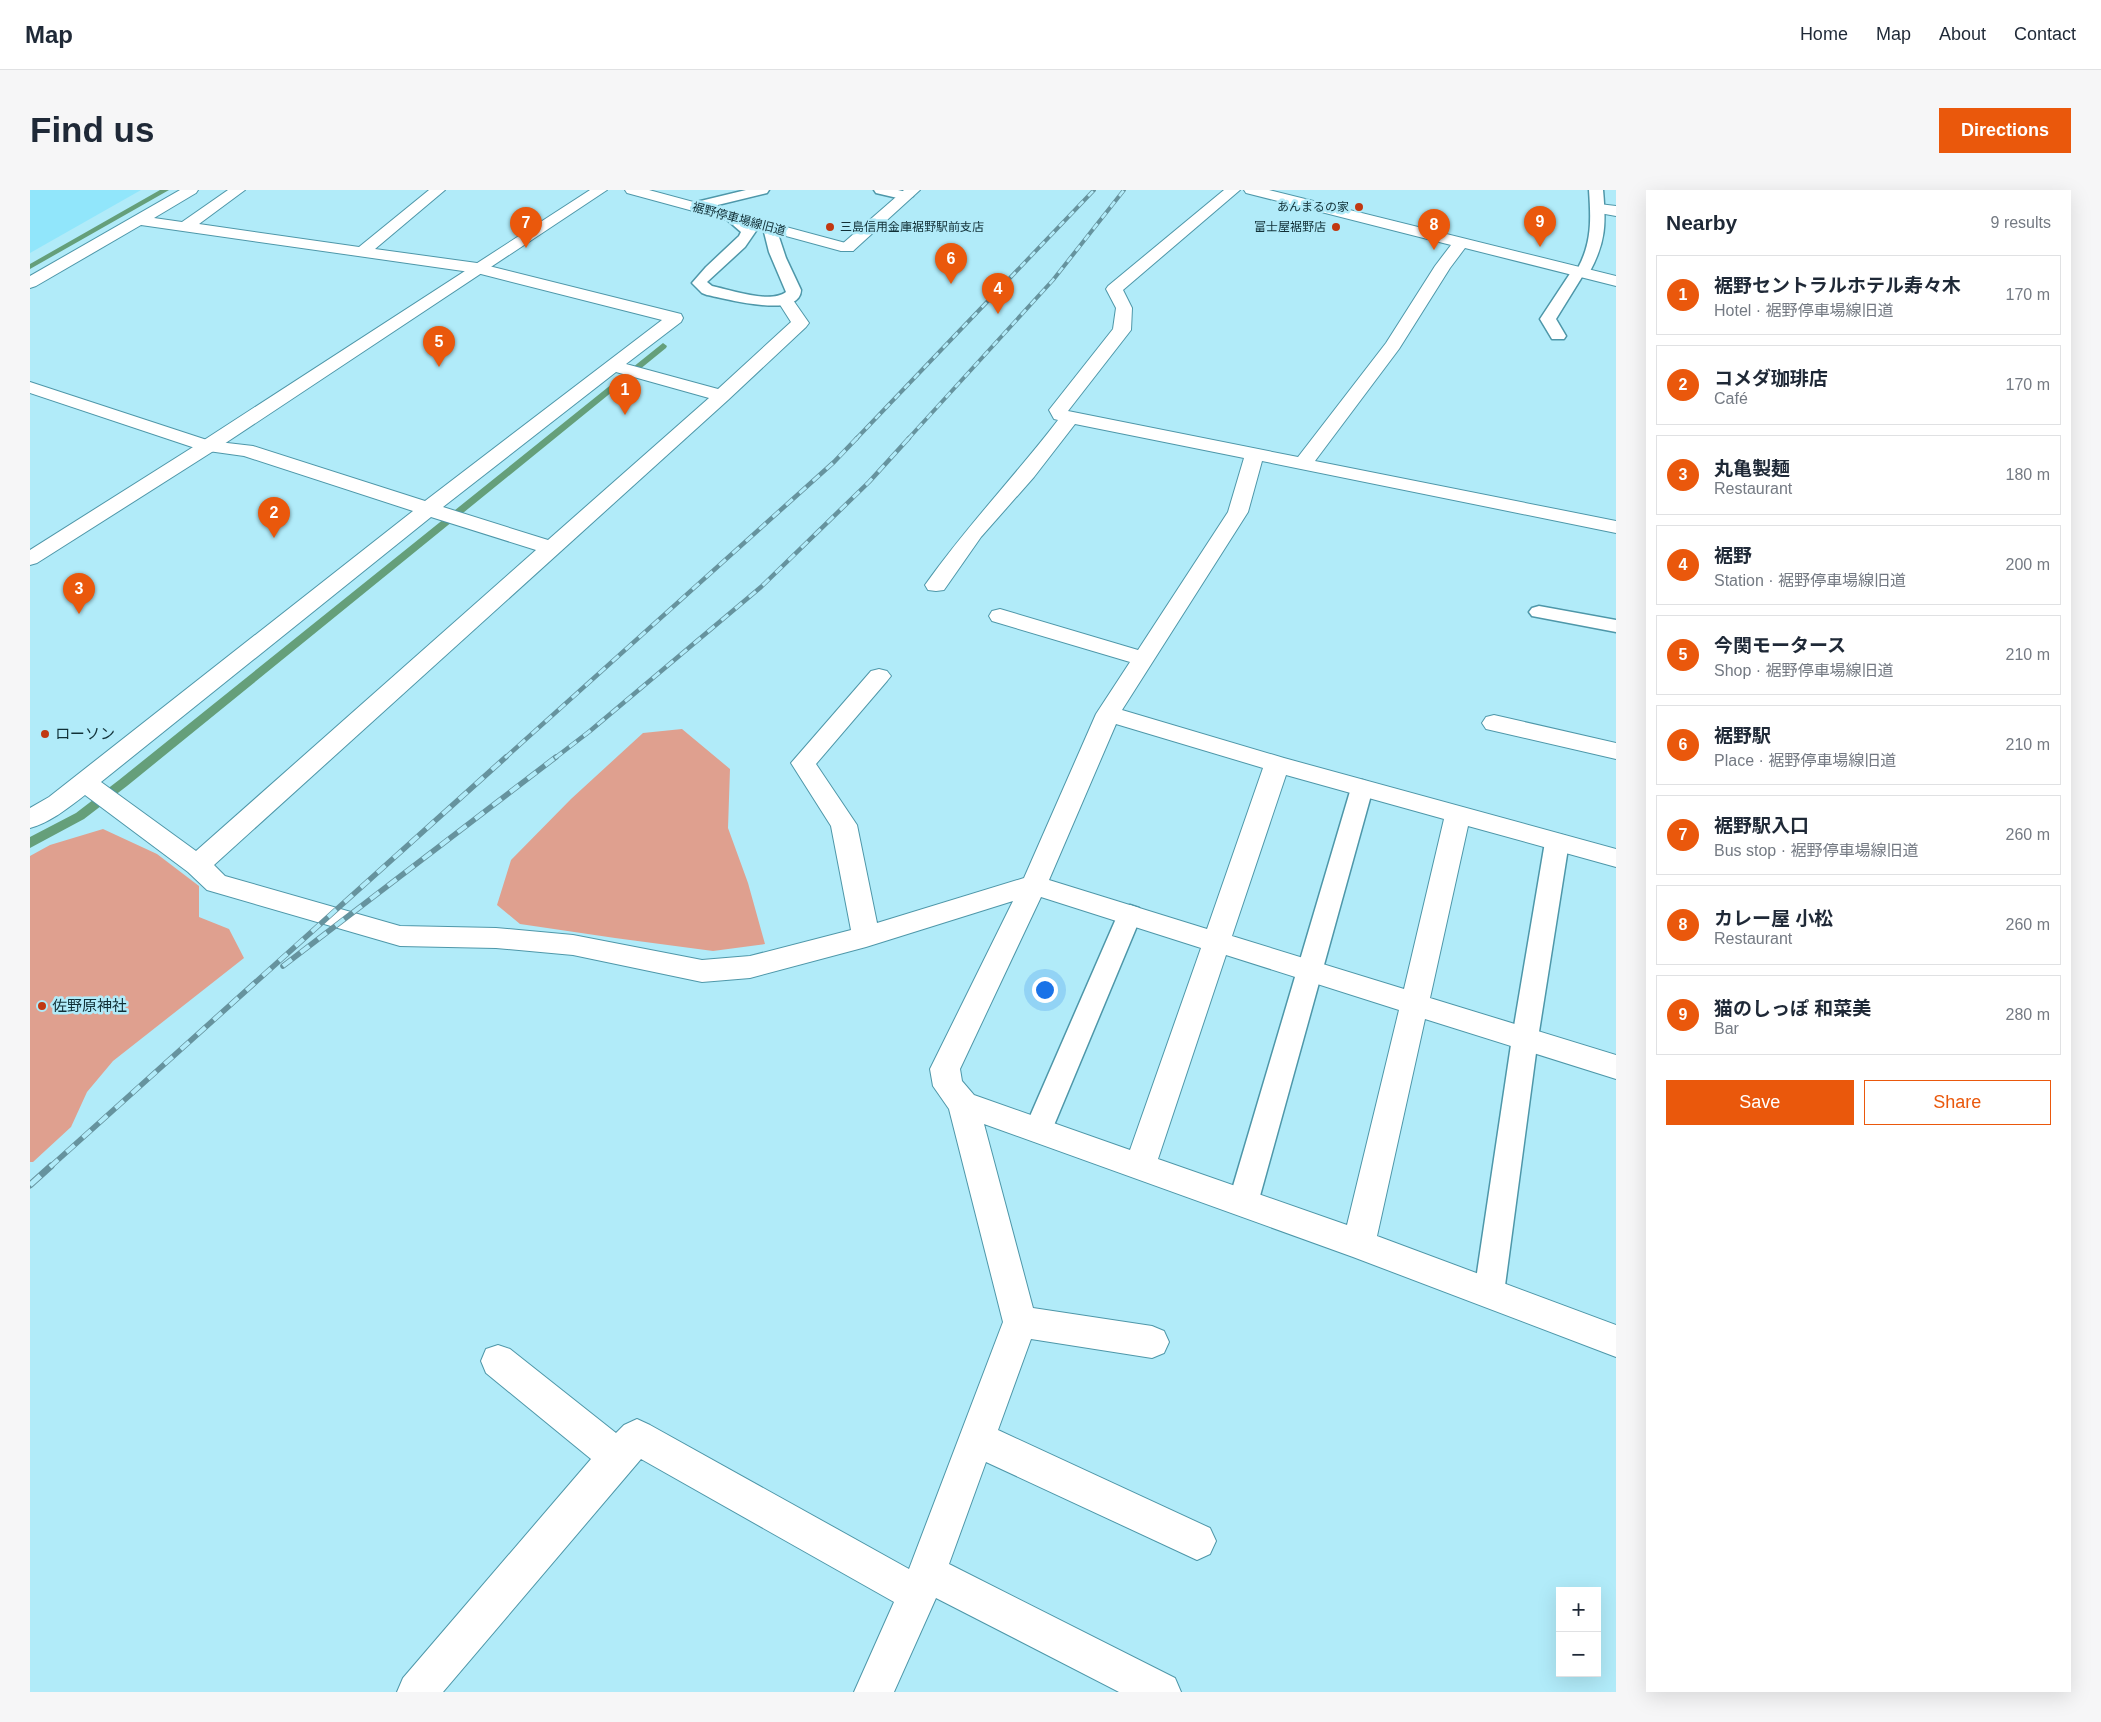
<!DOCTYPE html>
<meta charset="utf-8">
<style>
:root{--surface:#fff;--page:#f6f6f7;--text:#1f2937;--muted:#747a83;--line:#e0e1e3;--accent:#ea580c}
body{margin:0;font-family:Arial,"Noto Sans JP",sans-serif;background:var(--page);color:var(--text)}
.controls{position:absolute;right:15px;bottom:15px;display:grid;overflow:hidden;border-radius:0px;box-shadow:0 5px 20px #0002}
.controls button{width:45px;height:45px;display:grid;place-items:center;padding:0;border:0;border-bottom:1px solid var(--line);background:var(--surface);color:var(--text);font:25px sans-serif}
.you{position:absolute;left:1014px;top:799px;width:18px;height:18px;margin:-12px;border:4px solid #fff;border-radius:50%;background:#1a73e8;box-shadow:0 0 0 8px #1a73e833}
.badge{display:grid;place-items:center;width:32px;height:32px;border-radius:50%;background:var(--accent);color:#fff;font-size:16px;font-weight:700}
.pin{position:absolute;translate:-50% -41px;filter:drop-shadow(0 1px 2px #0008)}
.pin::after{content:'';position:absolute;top:26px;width:18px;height:15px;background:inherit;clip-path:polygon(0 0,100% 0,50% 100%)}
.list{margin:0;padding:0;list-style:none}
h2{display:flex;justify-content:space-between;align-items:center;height:65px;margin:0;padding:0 20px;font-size:21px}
h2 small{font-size:16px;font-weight:400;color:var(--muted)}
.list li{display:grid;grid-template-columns:32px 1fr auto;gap:15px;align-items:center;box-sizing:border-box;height:80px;margin:0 10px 10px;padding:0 10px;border:1px solid var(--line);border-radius:0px}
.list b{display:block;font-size:19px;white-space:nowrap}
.list p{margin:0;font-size:16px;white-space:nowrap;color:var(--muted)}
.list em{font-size:16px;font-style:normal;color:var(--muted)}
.actions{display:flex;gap:10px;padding:15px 20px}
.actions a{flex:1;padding:11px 0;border:1px solid var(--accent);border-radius:0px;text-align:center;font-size:18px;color:var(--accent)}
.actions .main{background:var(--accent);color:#fff}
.map{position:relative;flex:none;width:1586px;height:1502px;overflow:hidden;border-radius:0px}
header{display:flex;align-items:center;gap:30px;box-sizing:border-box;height:70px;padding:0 25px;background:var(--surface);border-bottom:1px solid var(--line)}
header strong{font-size:24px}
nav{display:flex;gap:28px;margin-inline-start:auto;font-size:18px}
.intro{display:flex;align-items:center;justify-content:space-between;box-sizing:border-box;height:120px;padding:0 30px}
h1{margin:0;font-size:35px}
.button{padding:12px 22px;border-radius:0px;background:var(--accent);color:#fff;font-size:18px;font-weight:700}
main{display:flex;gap:30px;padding:0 30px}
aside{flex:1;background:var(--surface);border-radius:0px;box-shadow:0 5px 20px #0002}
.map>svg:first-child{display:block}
.built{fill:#91e6fb}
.green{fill:#dfa08f}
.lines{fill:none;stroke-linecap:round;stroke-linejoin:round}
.stream{fill:#659f7a;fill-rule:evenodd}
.service-casing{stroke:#4e97a9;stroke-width:3}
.minor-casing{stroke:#4e97a9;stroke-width:2}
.tertiary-casing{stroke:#4e97a9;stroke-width:2}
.service{fill:#fff;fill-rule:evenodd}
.minor{fill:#fff;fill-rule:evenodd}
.tertiary{fill:#fff;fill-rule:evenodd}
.rail-far3-casing{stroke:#66939e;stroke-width:4}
.rail-far2-casing{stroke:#66939e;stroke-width:4.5}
.rail-far1-casing{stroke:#66939e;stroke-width:5.5}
.rail-casing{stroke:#66939e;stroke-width:7}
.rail-far3{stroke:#b1ebf9;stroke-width:2.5;stroke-dasharray:7;stroke-linecap:butt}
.rail-far2{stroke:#b1ebf9;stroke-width:3;stroke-dasharray:9;stroke-linecap:butt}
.rail-far1{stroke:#b1ebf9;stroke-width:4;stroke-dasharray:11;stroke-linecap:butt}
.rail{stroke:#b1ebf9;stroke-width:5;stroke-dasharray:14;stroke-linecap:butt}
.poi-dot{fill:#c13811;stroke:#b1ebf9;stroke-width:2}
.labels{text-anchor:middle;stroke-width:5;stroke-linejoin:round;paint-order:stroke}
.far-poi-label{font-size:12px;fill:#113037;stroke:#b1ebf9;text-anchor:end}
.far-street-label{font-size:12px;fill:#113037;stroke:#b1ebf9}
.poi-label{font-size:15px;fill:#113037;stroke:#b1ebf9;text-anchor:start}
</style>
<header>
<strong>Map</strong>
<nav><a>Home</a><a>Map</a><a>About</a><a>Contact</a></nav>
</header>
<div class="intro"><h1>Find us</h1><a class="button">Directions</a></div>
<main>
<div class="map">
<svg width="1586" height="1502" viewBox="0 0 1586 1502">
<rect width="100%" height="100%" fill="#b1ebf9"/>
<path class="built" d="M0 0H111L0 63Z"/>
<path class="green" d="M652 539 700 579 698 638 718 693 735 754 683 761 585 748 490 734 467 715 481 670 541 609 613 543Z
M73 639 127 664 169 696V727L199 739 214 768 83 871 57 902 41 937 3 972H0V666L20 655Z"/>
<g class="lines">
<path class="stream" d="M130 0H139L0 79V74Z
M633 153 637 156 636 158 97 596 54 629 0 658V647L46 623 89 590Z"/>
<g class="service-casing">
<path id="service" d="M716 0H739L737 3 663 21 656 17 658 14Z
M844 0H868L881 3 883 6 876 10 846 3Z
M1559 0H1573C1576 34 1576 52 1559 83L1557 86 1552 87 1526 129 1536 146 1534 149H1522L1510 129 1543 79 1548 78C1562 52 1561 29 1559 0Z
M702 24 707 25 726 41 715 57 677 92 682 96C701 100 740 114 756 102L739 62 733 38 735 35H745L756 68 771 100C770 130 694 108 677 105L672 103 662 93 676 77 709 46 711 42 695 28Z
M1509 416 1586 430V442L1502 426 1499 422 1502 418Z
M1332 590 1340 593 1343 598 1228 1013 1223 1022 1213 1026 1203 1022 1198 1013 1321 598 1324 593Z
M1527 644 1535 646 1539 652 1508 848 1474 1103 1470 1113 1459 1117 1448 1113 1444 1103 1482 848 1515 652 1519 646Z
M1100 715 1109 718 1112 724 1022 940 1018 948 1008 952 998 948 994 940 1088 724 1091 718Z"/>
</g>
<g class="minor-casing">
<path id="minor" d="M150 0H168L166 3 124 28 152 32 198 0H215L169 34 329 57 399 0H415L345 59 447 73 651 124 653 128 651 132 596 174 688 199 761 132 747 110 749 106H761L763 110 779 133 776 137 698 210 184 675 195 686 370 736 466 738 543 745 672 770 720 766 821 740 801 636 761 573 841 481 849 479 857 481 861 486 857 491 786 574 827 635 847 733 994 688 1066 524 1100 472 962 431 959 426 962 421 970 419 1108 460 1198 322 1214 268 1045 234 1004 287 951 347 914 400 906 401 898 400 895 395C936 337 985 286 1028 230L1024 229 1019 220 1083 139 1086 118 1076 99 1078 96 1194 0H1210L1093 100 1102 118 1101 140 1038 221 1268 267 1356 153 1405 76 1421 55 1216 3 1214 0H1239L1586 86V96L1435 58 1420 78 1369 159 1285 271 1586 331V343L1232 271 1218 322 1092 520 1254 568 1586 659V677L1438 636 1400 808 1586 865V889L1395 829 1347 1046 1586 1135V1167L1323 1067 954 934 1003 1118 1122 1136 1134 1141 1139 1152 1134 1163 1122 1168 1001 1149 968 1240 1180 1338 1186 1351 1180 1364 1167 1370 956 1272 919 1374 1145 1488 1151 1502H1089L906 1408 864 1502H824L864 1412 611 1269 413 1502H367L373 1488 561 1269 456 1183 451 1171 456 1159 468 1155 480 1159 586 1243 594 1235 607 1229 620 1235 879 1379 973 1132 919 919 903 896 900 879 983 711 836 757 720 788 672 792 543 765 466 758 370 756 177 700 158 682 55 605C38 618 21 632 0 638V618L19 607 383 321 214 266 171 260 0 203V192L180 251 223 256 395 311 632 130 447 83 111 35 6 96 0 98V86ZM586 182 679 208 518 350 413 317ZM401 327 506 360 166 661 71 592ZM1086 534 1233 578 1177 739 1019 690ZM1256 585 1414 629 1374 799 1202 746ZM1011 707 1171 758 1100 960 944 905 932 891 930 879ZM1196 765 1369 820 1317 1035 1128 969Z
M874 0H890L823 61H811L809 58 811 55Z
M1569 14 1586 16V26L1564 22 1561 19 1564 16Z
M1464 525 1586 553V569L1456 539 1452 533 1456 527Z"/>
</g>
<g class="tertiary-casing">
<path id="tertiary" d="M560 0H577L185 260 7 373 0 375V360L171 252Z
M595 0H619L823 55 825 58 823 61H811L597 3Z"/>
</g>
<use href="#service" class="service"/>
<use href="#minor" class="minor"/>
<use href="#tertiary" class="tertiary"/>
<g class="rail-far3-casing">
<path id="rail-far3" d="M826 249 1064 0
M878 249 1023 90 1094 0"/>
</g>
<g class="rail-far2-casing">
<path id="rail-far2" d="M475 568 804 272 827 248
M525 568 560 541 731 397 839 292 879 248"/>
</g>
<g class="rail-far1-casing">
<path id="rail-far1" d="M253 776 526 567
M20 977 476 567"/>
</g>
<g class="rail-casing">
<path id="rail" d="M0 995 21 976"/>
</g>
<use href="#rail-far3" class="rail-far3"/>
<use href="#rail-far2" class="rail-far2"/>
<use href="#rail-far1" class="rail-far1"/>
<use href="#rail" class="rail"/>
</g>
<g class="poi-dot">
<circle cx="1329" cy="17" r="5"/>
<circle cx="800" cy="37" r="5"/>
<circle cx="1306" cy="37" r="5"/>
<circle cx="15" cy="544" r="5"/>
<circle cx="12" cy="816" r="5"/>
</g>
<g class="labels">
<g class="far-poi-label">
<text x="1319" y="21">あんまるの家</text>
<text x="810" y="41" text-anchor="start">三島信用金庫裾野駅前支店</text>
<text x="1296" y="41">富士屋裾野店</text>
</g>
<g class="far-street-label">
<text transform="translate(709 29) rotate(15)" y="4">裾野停車場線旧道</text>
</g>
<g class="poi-label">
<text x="25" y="549">ローソン</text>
<text x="22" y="821">佐野原神社</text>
</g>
</g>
</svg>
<div class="controls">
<button>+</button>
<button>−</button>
</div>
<div class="you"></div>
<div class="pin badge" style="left:595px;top:225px">1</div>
<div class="pin badge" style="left:244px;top:348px">2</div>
<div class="pin badge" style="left:49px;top:424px">3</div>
<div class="pin badge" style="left:968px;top:124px">4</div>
<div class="pin badge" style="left:409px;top:177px">5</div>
<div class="pin badge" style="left:921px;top:94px">6</div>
<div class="pin badge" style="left:496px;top:58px">7</div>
<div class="pin badge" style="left:1404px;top:60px">8</div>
<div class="pin badge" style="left:1510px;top:57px">9</div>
</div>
<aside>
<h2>Nearby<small>9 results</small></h2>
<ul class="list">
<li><span class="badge">1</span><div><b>裾野セントラルホテル寿々木</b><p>Hotel · 裾野停車場線旧道</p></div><em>170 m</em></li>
<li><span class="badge">2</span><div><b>コメダ珈琲店</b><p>Café</p></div><em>170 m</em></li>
<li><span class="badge">3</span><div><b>丸亀製麺</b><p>Restaurant</p></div><em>180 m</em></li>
<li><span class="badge">4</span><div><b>裾野</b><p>Station · 裾野停車場線旧道</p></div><em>200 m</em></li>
<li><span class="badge">5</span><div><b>今関モータース</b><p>Shop · 裾野停車場線旧道</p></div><em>210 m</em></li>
<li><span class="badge">6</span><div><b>裾野駅</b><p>Place · 裾野停車場線旧道</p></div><em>210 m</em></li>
<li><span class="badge">7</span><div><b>裾野駅入口</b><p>Bus stop · 裾野停車場線旧道</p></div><em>260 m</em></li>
<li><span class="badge">8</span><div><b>カレー屋 小松</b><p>Restaurant</p></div><em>260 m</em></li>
<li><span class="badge">9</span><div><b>猫のしっぽ 和菜美</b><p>Bar</p></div><em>280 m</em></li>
</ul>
<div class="actions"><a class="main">Save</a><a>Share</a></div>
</aside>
</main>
